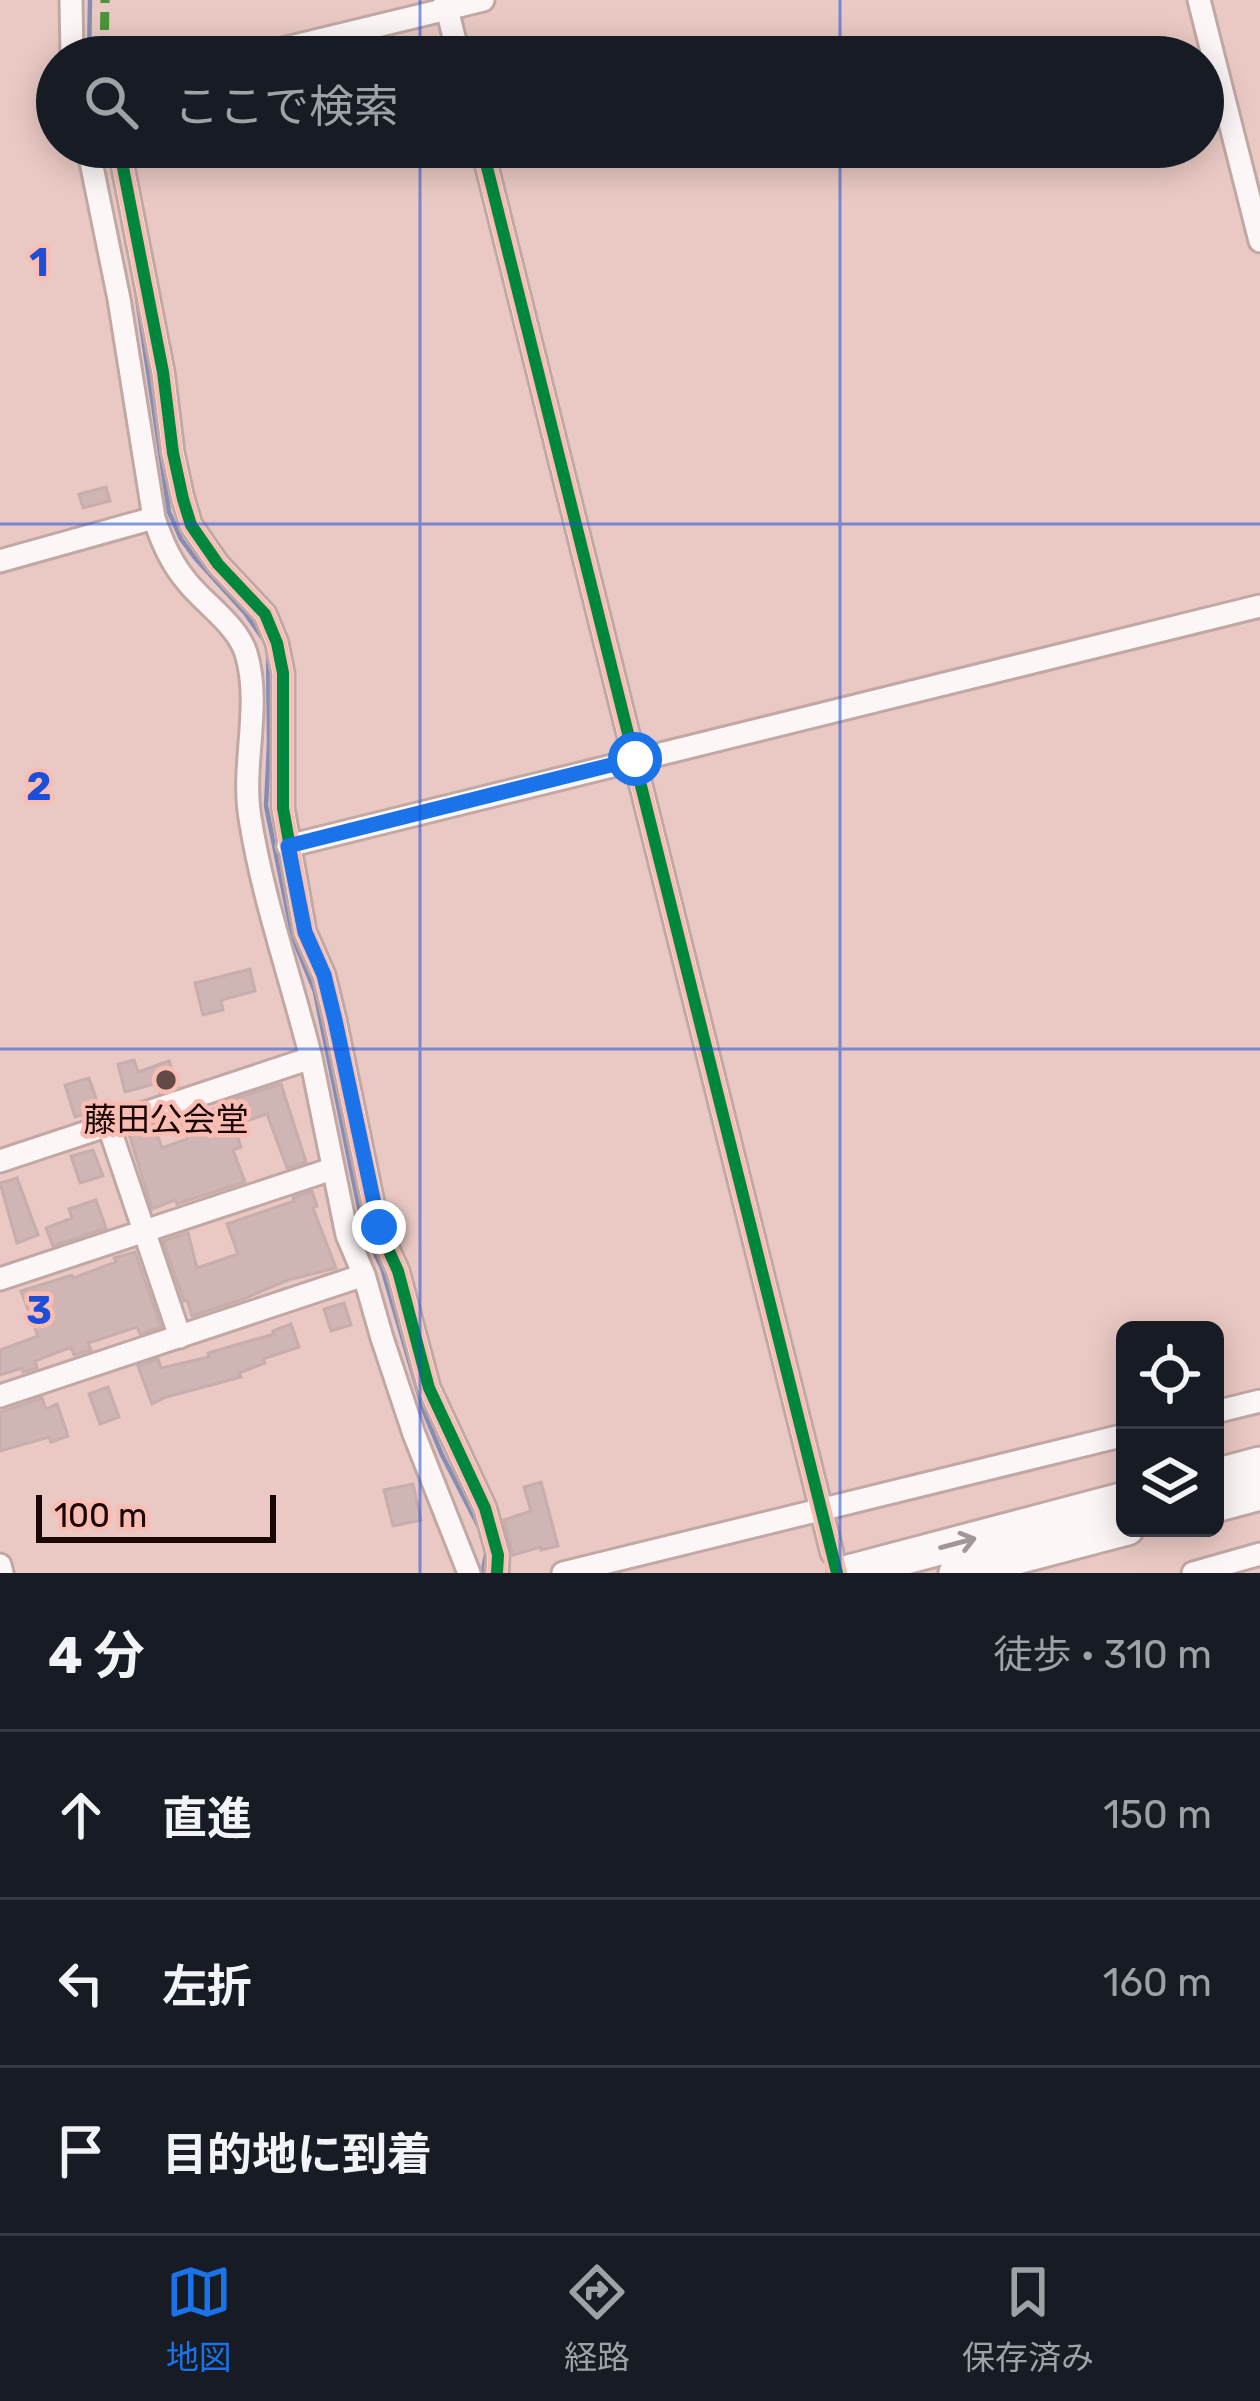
<!DOCTYPE html>
<html lang="ja">
<meta charset="utf-8">
<style>
:root{--surface:#171b24;--page:#20242c;--text:#f1f3f6;--muted:#9ea1a6;--line:#363941;--accent:#1a73e8}
body{margin:0;font-family:Rubik,"Noto Sans JP",sans-serif;background:var(--page);color:var(--text)}
.controls{position:absolute;right:36px;bottom:36px;display:grid;overflow:hidden;border-radius:18px;box-shadow:0 6px 30px #0003}
.controls button{width:108px;height:108px;display:grid;place-items:center;padding:0;border:0;border-bottom:3px solid var(--line);background:var(--surface);color:var(--text);font:60px sans-serif}
.scale{position:absolute;left:36px;bottom:30px;width:240px;box-sizing:border-box;padding-left:12px;border:6px solid #190605;border-top:0;font-size:33px;line-height:42px;white-space:nowrap;color:#190605;-webkit-text-stroke:9px #fabdb4;paint-order:stroke}
.stop{position:absolute;width:36px;height:36px;margin:-27px;border:9px solid #1a73e8;border-radius:50%;background:#fff}
.stop.end{background:#1a73e8;border-color:#fff;box-shadow:0 3px 12px #0008}
.list{margin:0;padding:0;list-style:none}
h2{display:flex;justify-content:space-between;align-items:center;height:156px;margin:0;padding:0 48px;font-size:51px}
h2 small{font-size:39px;font-weight:400;color:var(--muted)}
.list li{display:grid;grid-template-columns:78px 1fr auto;gap:36px;align-items:center;box-sizing:border-box;height:168px;padding:0 48px;border-top:3px solid var(--line)}
.list b{display:block;font-size:45px;white-space:nowrap}
.list em{font-size:39px;font-style:normal;color:var(--muted)}
.icon{flex:none;width:66px;height:66px;fill:none;stroke:currentColor;stroke-width:2;stroke-linecap:round;stroke-linejoin:round}
.map{position:relative;flex:none;width:1260px;height:1573px;overflow:hidden}
.search{position:absolute;background:var(--surface);box-shadow:0 6px 30px #0003;left:36px;right:36px;top:36px;height:132px;display:flex;align-items:center;gap:30px;box-sizing:border-box;padding:0 42px;border-radius:66px;color:var(--muted);font-size:45px}
.sheet{height:660px;background:var(--surface)}
nav{display:flex;justify-content:space-around;align-items:center;box-sizing:border-box;height:168px;border-top:3px solid var(--line);background:var(--surface);font-size:33px;color:var(--muted)}
nav a{display:grid;justify-items:center;gap:6px}
nav .on{color:var(--accent)}
.map>svg:first-child{display:block}
.lines{fill:none;stroke-linecap:round;stroke-linejoin:round}
.stream{stroke:#878cb5;stroke-width:4.5}
.building{fill:#cfb6b5;stroke:#c7adac;stroke-width:3}
.minor-casing{stroke:#c1a8a4;stroke-width:27}
.highway-casing{stroke:#c1a8a4;stroke-width:39}
.minor{stroke:#fcf7f6;stroke-width:21}
.highway{stroke:#fcf7f6;stroke-width:33}
.quiet{stroke:#4b953a;stroke-width:9;stroke-dasharray:18 9;stroke-linecap:butt}
.cycleway-casing{stroke:#fabdb4;stroke-width:20}
.cycleway{stroke:#00873e;stroke-width:12}
.oneway{stroke:#a19796}
.route{stroke:#1a73e8;stroke-width:15}
.grid{fill:none;stroke:#1d4ed8;stroke-width:3;stroke-opacity:0.55}
.poi-dot{fill:#624a48;stroke:#fabdb4;stroke-width:4.5}
.labels{text-anchor:middle;stroke-width:9;stroke-linejoin:round;paint-order:stroke}
.poi-label{font-size:33px;fill:#190605;stroke:#fabdb4}
.grid-label{font-size:39px;text-anchor:middle;font-weight:bold;fill:#1d4ed8;stroke:#fabdb4;stroke-width:9;stroke-linejoin:round;paint-order:stroke}
</style>
<div class="map">
<svg width="1260" height="1573" viewBox="0 0 1260 1573">
<rect width="100%" height="100%" fill="#eac9c4"/>
<g class="lines">
<path class="stream" d="M89 57 90 0
M134 278 169 512 181 539 195 558 245 613 268 646 269 744 266 806 293 938 315 992 363 1228 382 1268 424 1412 442 1455 482 1533
M475 1573 483 1571 487 1549"/>
</g>
<path class="building" d="M106 487 110 501 83 508 79 494Z
M250 969 255 991 221 1000 223 1010 203 1015 195 983Z
M134 1060 138 1072 169 1061 178 1086 160 1092 158 1083 125 1092 118 1064Z
M89 1078 100 1110 75 1117 65 1085Z
M281 1084 306 1162 287 1168 267 1114 234 1125 241 1147 233 1150 245 1182 177 1204 175 1200 152 1209 129 1134 154 1126 162 1148 187 1139 180 1118 235 1103 234 1099Z
M93 1150 103 1176 80 1183 71 1156Z
M17 1178 38 1235 17 1243 0 1183Z
M312 1191 317 1206 313 1208 336 1268 288 1280 241 1300 192 1316 187 1300 184 1301 163 1241 188 1233 197 1268 238 1254 227 1224 294 1201 293 1198Z
M96 1200 106 1228 53 1246 46 1228 72 1218 69 1209Z
M135 1252 161 1327 140 1334 137 1327 88 1343 91 1350 74 1355 71 1347 35 1361 37 1368 23 1372 22 1368 0 1375V1350L38 1336 21 1291 72 1275 73 1278 116 1262 114 1258Z
M344 1303 351 1325 331 1331 324 1309Z
M291 1324 299 1347 263 1359 265 1363 239 1373 241 1377 166 1397 152 1404 138 1366 158 1359 161 1368 209 1357 208 1353 274 1334 273 1331Z
M108 1387 119 1417 100 1424 89 1394Z
M42 1398 46 1409 57 1404 68 1436 51 1442 49 1437 0 1451V1412Z
M541 1482 558 1546 541 1550 540 1547 513 1555 504 1520 531 1511 524 1487Z
M413 1484 421 1520 393 1526 384 1490Z"/>
<g class="lines">
<g class="minor-casing">
<path id="minor" d="M71 0 72 57
M445 0 447 9 483 0
M1199 0 1260 241
M249 57 447 9 459 57
M88 147 119 299 154 518C162 542 171 563 188 583 206 605 237 625 246 653 262 706 241 764 250 818 263 900 291 978 311 1058
M119 147 163 372 173 453 183 499 191 525 218 564 265 614 277 643 283 673V808L305 932 324 975 335 1020 378 1227 398 1271 429 1388 485 1508 498 1555 497 1573
M482 147 832 1553
M0 561 154 518
M288 846 1260 606
M108 1124 180 1337
M0 1161 311 1058 347 1235 364 1275 382 1338 414 1434 469 1573
M0 1279 332 1169
M0 1396 364 1275
M1215 1412 1260 1401
M0 1565 2 1573
M563 1573 1125 1435
M1193 1573 1260 1554"/>
</g>
<g class="highway-casing">
<path id="highway" d="M1215 1476 1260 1464
M1215 1505 1260 1493
M845 1573 1125 1499
M956 1573 1127 1528"/>
</g>
<use href="#minor" class="minor"/>
<use href="#highway" class="highway"/>
<path class="quiet" d="M104 57 105 0"/>
<g class="cycleway-casing">
<path id="cycleway" d="M119 147 163 372 173 453 183 499 191 525 218 564 265 614 277 643 283 673V808L305 932 324 975 335 1020 378 1227 398 1271 429 1388 485 1508 498 1555 497 1573
M482 147 837 1573"/>
</g>
<use href="#cycleway" class="cycleway"/>
</g>
<defs><path id="oneway-shaft" d="M-6 0H5M1.5-3L5.5 0L1.5 3" fill="none" stroke-width="1.6" stroke-linecap="round" stroke-linejoin="round" transform="scale(3)"/></defs>
<use class="oneway" href="#oneway-shaft" transform="translate(958 1543) rotate(-15)"/>
<g class="lines">
<path class="route" d="M379 1227 335 1020 324 975 305 932 288 846 635 759"/>
</g>
<path class="grid" d="M420 0V57M840 0V57M420 147V1573M840 147V1573M0 524H1260M0 1049H1260"/>
<circle class="poi-dot" cx="166" cy="1080" r="12"/>
<g class="labels">
<g class="poi-label">
<text x="166" y="1131">藤田公会堂</text>
</g>
</g>
<g class="grid-label">
<text x="39" y="276">1</text>
<text x="39" y="800">2</text>
<text x="39" y="1324">3</text>
</g>
</svg>
<div class="controls">
<button><svg class="icon" aria-label="locate" viewBox="0 0 24 24"><circle cx="12" cy="12" r="6"/><path d="M12 2v4M12 18v4M2 12h4M18 12h4"/></svg></button>
<button><svg class="icon" aria-label="layers" viewBox="0 0 24 24"><path d="M12 4l9 5-9 5-9-5zM3 14l9 5 9-5"/></svg></button>
</div>
<div class="scale">100 m</div>
<div class="stop" style="left:635px;top:759px"></div>
<div class="stop end" style="left:379px;top:1227px"></div>
<div class="search"><svg class="icon" aria-label="search" viewBox="0 0 24 24"><circle cx="10" cy="10" r="6"/><path d="M15 15l6 6"/></svg>ここで検索</div>
</div>
<section class="sheet">
<h2>4 分<small>徒歩 · 310 m</small></h2>
<ul class="list">
<li><svg class="icon" aria-label="ahead" viewBox="0 0 24 24"><path d="M12 20V5M6 11l6-6 6 6"/></svg><div><b>直進</b></div><em>150 m</em></li>
<li><svg class="icon" aria-label="left" viewBox="0 0 24 24"><path d="M17 20v-9H6M10 6l-5 5 5 5"/></svg><div><b>左折</b></div><em>160 m</em></li>
<li><svg class="icon" aria-label="arrive" viewBox="0 0 24 24"><path d="M6 21V4h12l-3 4 3 4H6"/></svg><div><b>目的地に到着</b></div></li>
</ul>
</section>
<nav>
<a class="on"><svg class="icon" aria-label="map" viewBox="0 0 24 24"><path d="M3 6l6-2 6 2 6-2v14l-6 2-6-2-6 2zM9 4v14M15 6v14"/></svg>地図</a>
<a><svg class="icon" aria-label="directions" viewBox="0 0 24 24"><path d="M12 3l9 9-9 9-9-9zM9 14v-3h6M13 9l2 2-2 2"/></svg>経路</a>
<a><svg class="icon" aria-label="saved" viewBox="0 0 24 24"><path d="M7 4h10v16l-5-4-5 4z"/></svg>保存済み</a>
</nav>
